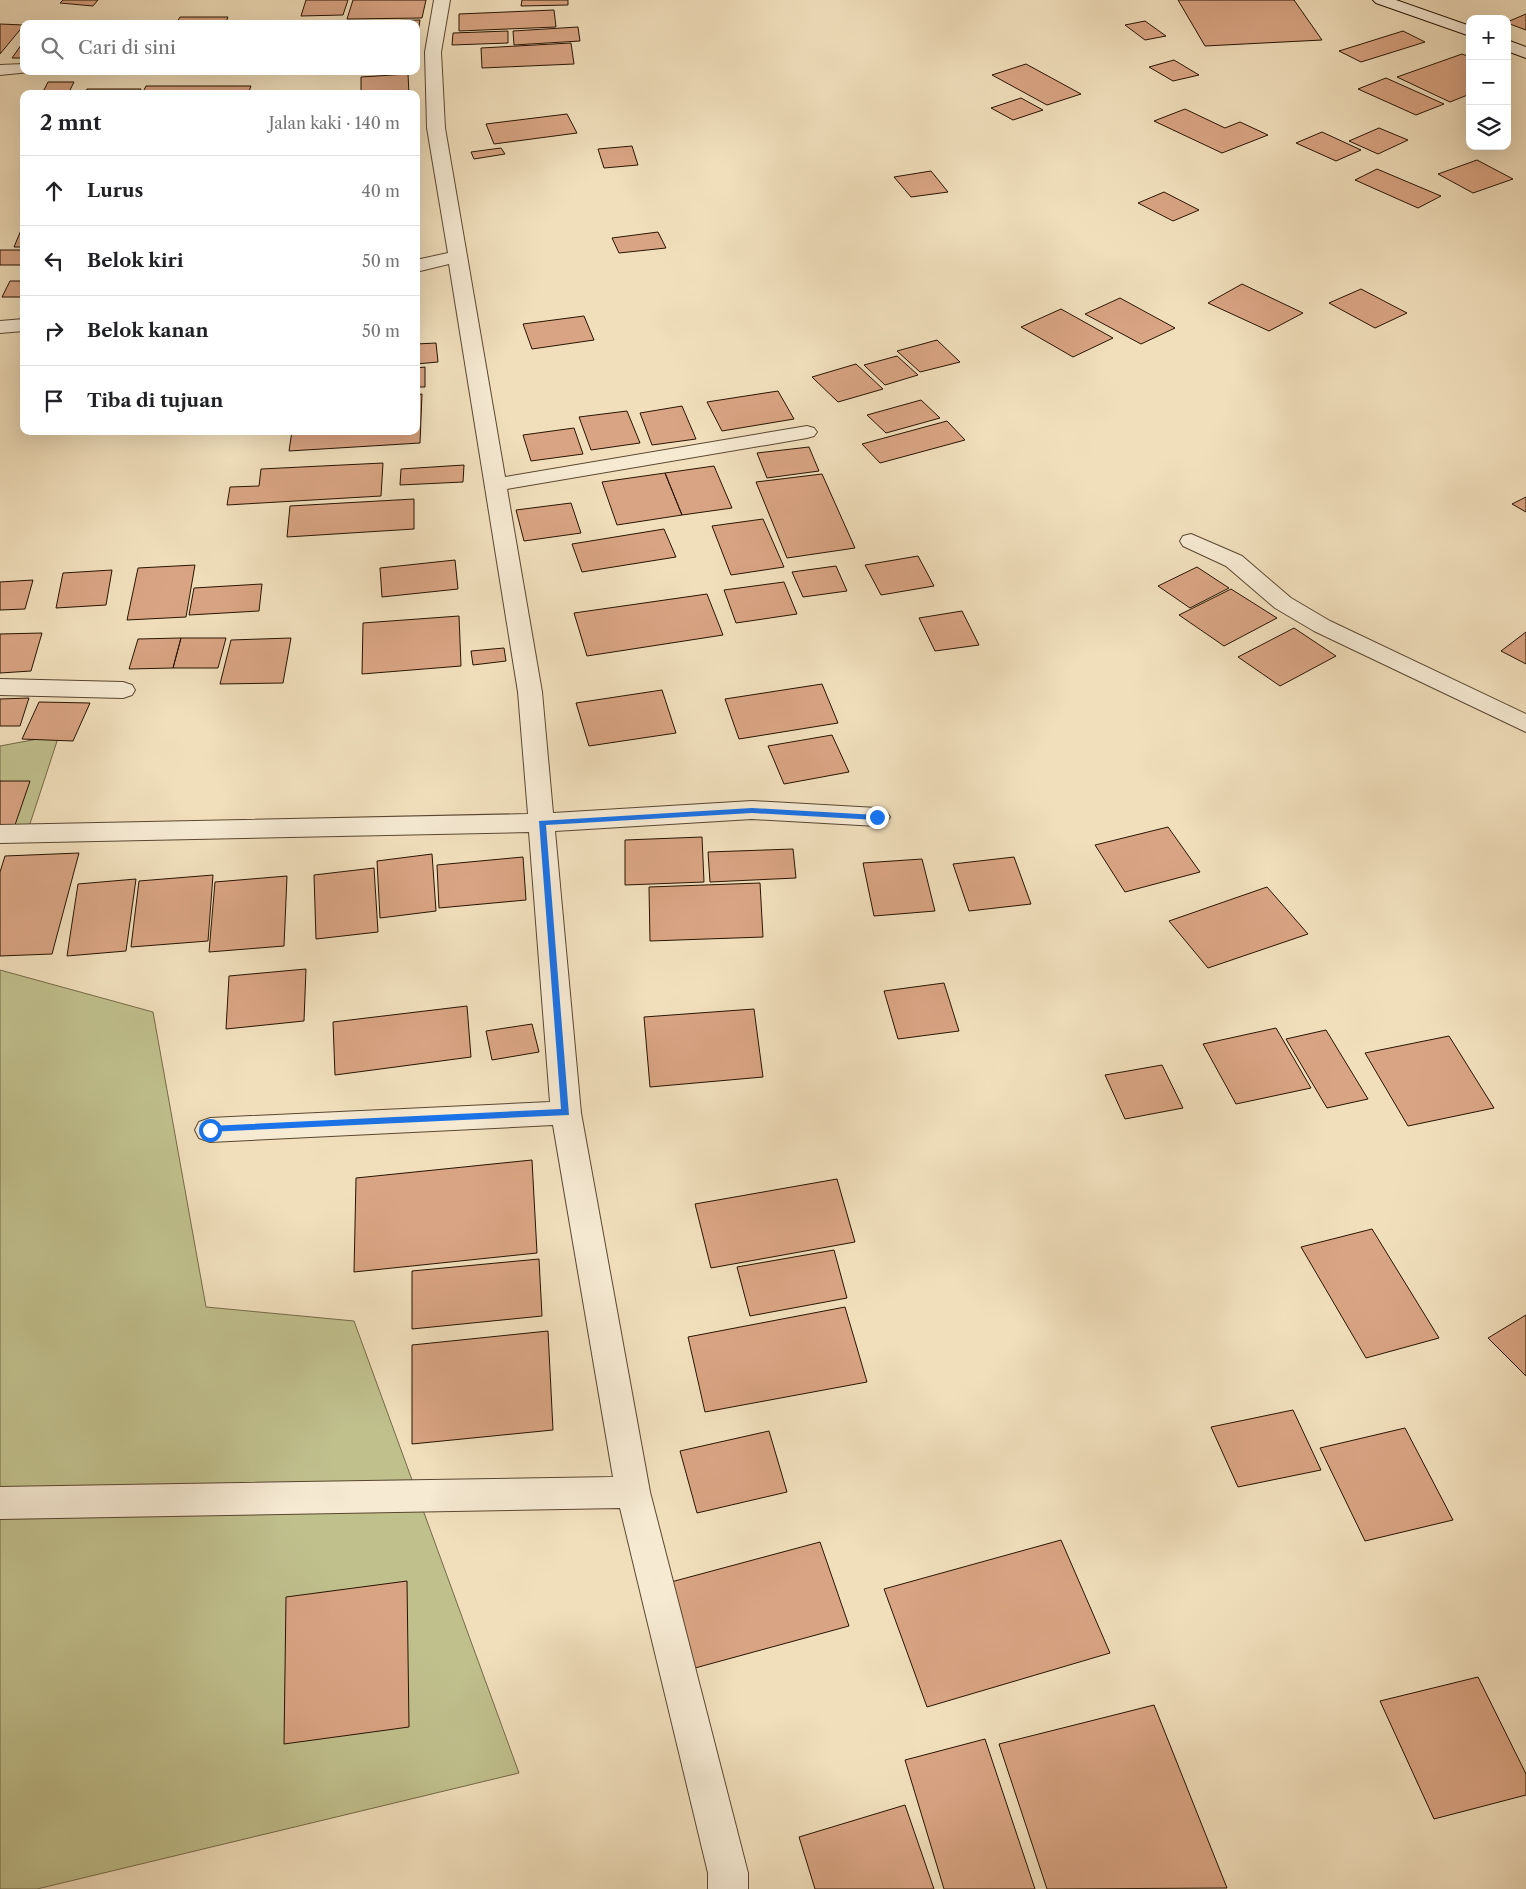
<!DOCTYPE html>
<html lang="id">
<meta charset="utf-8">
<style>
:root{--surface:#fff;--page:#f6f6f6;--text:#202124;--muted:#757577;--line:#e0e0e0}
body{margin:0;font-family:"Libre Caslon Text",serif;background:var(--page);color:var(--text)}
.controls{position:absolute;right:15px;top:15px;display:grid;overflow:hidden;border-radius:10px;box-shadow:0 5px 20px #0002}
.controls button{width:45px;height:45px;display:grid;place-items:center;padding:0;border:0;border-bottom:1px solid var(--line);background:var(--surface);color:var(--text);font:25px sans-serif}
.stop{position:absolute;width:15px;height:15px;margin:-11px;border:4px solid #1a73e8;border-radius:50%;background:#fff}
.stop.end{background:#1a73e8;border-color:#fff;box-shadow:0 1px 5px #0008}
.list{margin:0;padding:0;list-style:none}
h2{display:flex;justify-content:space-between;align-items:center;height:65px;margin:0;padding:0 20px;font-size:21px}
h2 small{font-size:16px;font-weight:400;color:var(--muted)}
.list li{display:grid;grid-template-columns:32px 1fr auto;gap:15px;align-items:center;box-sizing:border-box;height:70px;padding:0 20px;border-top:1px solid var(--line)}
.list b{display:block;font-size:19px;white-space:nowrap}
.list em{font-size:16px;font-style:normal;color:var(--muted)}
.icon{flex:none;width:28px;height:28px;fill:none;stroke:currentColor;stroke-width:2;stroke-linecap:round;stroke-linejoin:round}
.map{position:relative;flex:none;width:1526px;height:1889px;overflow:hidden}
.search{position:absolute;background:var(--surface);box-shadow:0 5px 20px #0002;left:20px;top:20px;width:400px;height:55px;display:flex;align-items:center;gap:12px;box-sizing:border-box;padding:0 18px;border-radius:10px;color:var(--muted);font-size:19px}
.panel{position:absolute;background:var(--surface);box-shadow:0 5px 20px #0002;left:20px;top:90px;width:400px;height:345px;border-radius:10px}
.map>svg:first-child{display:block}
.green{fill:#c0c08d;stroke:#746a47}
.building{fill:#d9a483;stroke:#281401}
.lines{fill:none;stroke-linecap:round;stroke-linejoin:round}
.street-casing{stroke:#5a4730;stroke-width:2}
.secondary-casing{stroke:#281401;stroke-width:2}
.street{fill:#f6ead3;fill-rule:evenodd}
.secondary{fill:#f6ead3;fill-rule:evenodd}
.route{fill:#1a73e8}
</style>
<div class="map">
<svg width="1526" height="1889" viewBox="0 0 1526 1889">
<rect width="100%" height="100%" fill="#f1dfbc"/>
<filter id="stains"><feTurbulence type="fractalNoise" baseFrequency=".004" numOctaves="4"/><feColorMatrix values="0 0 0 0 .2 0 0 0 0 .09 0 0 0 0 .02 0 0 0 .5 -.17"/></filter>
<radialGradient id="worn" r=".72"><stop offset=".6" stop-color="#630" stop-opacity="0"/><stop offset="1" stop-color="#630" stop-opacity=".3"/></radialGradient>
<path class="green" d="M59 735 27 833 0 834V746Z
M0 970 153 1012 206 1307 354 1321 519 1773 37 1889H0Z"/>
<path class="building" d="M63 0H98L93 6 60 3Z
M306 0H348L343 15 301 16Z
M353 0H426L422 18 347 19Z
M522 0H568V5L521 6Z
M1178 0H1294L1322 40 1205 46Z
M554 10 556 27 459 31V14Z
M1526 14V30L1507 23V22Z
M180 17H228L225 24H176Z
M420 20 416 46V24H375L376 21Z
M1145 21 1166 36 1145 40 1125 25Z
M0 24 24 25 0 54Z
M578 27 580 41 514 45 513 31Z
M508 31V43L452 45 453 33Z
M1403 31 1425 42 1361 62 1339 51Z
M24 41V58H12Z
M571 43 574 64 482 68 481 48Z
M1462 54 1470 57V94L1450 102 1397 77Z
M1174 60 1199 75 1173 81 1149 67Z
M1026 64 1081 94 1047 105 992 75Z
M408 74 409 94H342L361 91V77Z
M1386 78 1444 104 1416 115 1358 89Z
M48 82H74L68 94H42Z
M146 86H251L248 94H142Z
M87 89H141L139 94H84Z
M1021 98 1043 110 1013 120 991 108Z
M1185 109 1225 128 1240 122 1268 135 1222 153 1154 121Z
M567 114 577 133 494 144 486 124Z
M1379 128 1408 140 1378 154 1349 141Z
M1322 132 1361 150 1336 161 1296 143Z
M632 146 638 165 604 168 598 149Z
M501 148 505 154 474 159 471 152Z
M1477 160 1513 179 1473 193 1438 174Z
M1377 169 1441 196 1418 208 1355 180Z
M931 171 948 192 911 197 894 177Z
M1164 192 1199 210 1173 221 1138 203Z
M24 223V247H14Z
M658 232 666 248 619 253 612 238Z
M0 250H24L21 265H0Z
M10 281H24V297H2Z
M1242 284 1303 313 1269 331 1208 303Z
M1361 289 1407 313 1375 328 1329 303Z
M1120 298 1175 328 1141 344 1085 314Z
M1061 309 1113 338 1073 357 1021 327Z
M584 316 594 340 532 349 523 324Z
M937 340 960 362 920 372 897 351Z
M436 343 438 362 416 364V344Z
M897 356 918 375 885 385 864 365Z
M856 364 883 389 838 402 812 377Z
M425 367V387H416V368Z
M778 391 794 419 722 431 707 402Z
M422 394 420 443 289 451 292 431H416V395Z
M921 400 940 418 886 433 867 415Z
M682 406 696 439 652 445 640 413Z
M627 411 640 443 591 450 579 417Z
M947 421 965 440 880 463 862 444Z
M574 428 583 454 531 461 523 435Z
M809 447 819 471 767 478 757 453Z
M383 463 381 496 227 505 230 487 259 486 261 469Z
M464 465 463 482 400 485 401 469Z
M714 466 732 508 682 515 665 473Z
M665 473 682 515 617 525 602 482Z
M822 474 855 548 787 558 756 482Z
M1526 497V512L1512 504Z
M414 499V529L287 537 290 506Z
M571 503 581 533 524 541 516 510Z
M763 519 784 567 731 575 712 526Z
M664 529 676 557 582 572 572 544Z
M918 556 934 586 881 595 865 565Z
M455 560 458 589 382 597 380 568Z
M195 565 186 617 127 620 138 568Z
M836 566 847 591 803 597 792 572Z
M1197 567 1229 588 1190 608 1158 586Z
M112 570 106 605 56 608 63 573Z
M33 580 25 609 0 610V582Z
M784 582 797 614 736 623 724 590Z
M262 584 259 611 189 615 194 588Z
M1231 589 1277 618 1224 646 1179 615Z
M707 594 723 635 587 656 574 613Z
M962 611 979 645 935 651 919 618Z
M459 616 461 666 362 674 363 623Z
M1294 628 1336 656 1280 686 1238 657Z
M1526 632V664L1501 651Z
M42 633 31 671 0 673V634Z
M181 638 173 668 129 669 138 639Z
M181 638H226L218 668H173Z
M291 638 283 683 220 684 231 640Z
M504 648 506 661 473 665 471 651Z
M822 684 838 723 739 739 725 699Z
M662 690 676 733 589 746 576 703Z
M29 698 20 726H0V699Z
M39 702 90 703 73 741 22 739Z
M832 735 849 772 784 784 768 746Z
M0 781H30L14 828H0Z
M1168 827 1200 872 1125 892 1095 845Z
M702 837 704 882 625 885V840Z
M793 849 796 878 710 882 708 852Z
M79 853 52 954 0 956V872L5 856Z
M432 854 436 911 380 918 377 861Z
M523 857 526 900 439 908 437 865Z
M1014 857 1031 904 969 911 953 864Z
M922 859 935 911 874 916 863 863Z
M374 868 378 932 316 939 314 875Z
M213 875 208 941 131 947 139 881Z
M287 876 284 946 209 952 215 882Z
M136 879 126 951 67 956 78 884Z
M760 883 763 937 650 941 649 887Z
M1267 887 1308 934 1208 968 1169 921Z
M306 969 304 1021 226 1029 229 976Z
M944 983 959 1031 898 1039 884 991Z
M467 1006 471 1057 335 1075 333 1022Z
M754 1009 763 1077 650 1087 644 1017Z
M532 1024 539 1052 492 1060 486 1031Z
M1276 1028 1311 1088 1236 1104 1203 1044Z
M1326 1030 1368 1099 1327 1108 1286 1039Z
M1449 1036 1494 1108 1408 1126 1365 1053Z
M1162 1065 1183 1108 1125 1119 1105 1075Z
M532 1160 537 1253 354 1272 356 1178Z
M837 1179 855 1242 711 1268 695 1204Z
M1372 1229 1439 1338 1366 1358 1301 1247Z
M834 1250 847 1298 750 1316 737 1267Z
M539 1259 542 1316 412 1329V1271Z
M845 1307 867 1382 705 1412 688 1337Z
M1526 1315V1376L1488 1338Z
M548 1331 553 1430 412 1444V1345Z
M1293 1410 1321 1470 1238 1487 1211 1427Z
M1405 1428 1453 1520 1365 1541 1320 1448Z
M769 1431 787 1492 697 1513 680 1451Z
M1061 1540 1110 1653 927 1707 884 1589Z
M820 1542 849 1626 695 1668 671 1582Z
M407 1581 409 1727 284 1744 286 1597Z
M1478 1677 1526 1774V1795L1434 1819 1380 1701Z
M1154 1705 1227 1888 1047 1889 999 1744Z
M985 1739 1035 1889H944L905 1760Z
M905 1805 934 1889H815L799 1837Z"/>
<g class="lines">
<g class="street-casing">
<path id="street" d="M434 0H450L441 52 445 128 505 477 807 426 814 428 817 432 814 436 807 438 507 489 542 692 553 813 752 801 877 808 886 811 890 817 886 823 877 826 752 819 555 831 581 1113 650 1492 748 1873V1889H708V1873L620 1508 0 1519V1487L613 1477 553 1125 210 1142 199 1138 195 1130 199 1122 210 1118 550 1102 529 832 0 843V825L528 814 518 692 449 264 416 272V260L448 253 427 128 425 52Z
M24 64V71L30 72 0 75V65Z
M24 319V331L0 333V321Z
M1191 534 1242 556 1291 598 1330 621 1526 714V732L1314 631 1275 608 1226 566 1183 546 1180 541 1183 536Z
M0 679 123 682 132 685 135 690 132 695 123 698 0 695Z"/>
</g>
<g class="secondary-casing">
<path id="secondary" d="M1373 0H1396L1470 26V36L1376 3Z
M1507 40 1526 47V58L1507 51Z"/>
</g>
<use href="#street" class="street"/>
<use href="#secondary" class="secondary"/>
</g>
<path class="route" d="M752 808 877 815 881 817 877 820 752 813 546 825 569 1115 207 1132 206 1130 210 1126 561 1109 539 821Z"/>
<rect width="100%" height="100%" filter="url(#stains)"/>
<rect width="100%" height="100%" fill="url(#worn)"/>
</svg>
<div class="controls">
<button>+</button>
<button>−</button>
<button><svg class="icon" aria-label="layers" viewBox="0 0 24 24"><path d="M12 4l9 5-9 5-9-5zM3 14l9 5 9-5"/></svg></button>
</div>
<div class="stop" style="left:210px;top:1130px"></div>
<div class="stop end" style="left:877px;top:817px"></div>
<div class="search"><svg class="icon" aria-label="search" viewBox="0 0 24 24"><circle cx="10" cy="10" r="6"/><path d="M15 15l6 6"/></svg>Cari di sini</div>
<section class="panel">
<h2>2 mnt<small>Jalan kaki · 140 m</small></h2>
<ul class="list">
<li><svg class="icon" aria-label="ahead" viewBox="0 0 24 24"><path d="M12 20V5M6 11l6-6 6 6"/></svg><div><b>Lurus</b></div><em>40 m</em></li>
<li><svg class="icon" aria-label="left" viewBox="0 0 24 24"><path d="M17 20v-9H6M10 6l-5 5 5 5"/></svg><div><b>Belok kiri</b></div><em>50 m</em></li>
<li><svg class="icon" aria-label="right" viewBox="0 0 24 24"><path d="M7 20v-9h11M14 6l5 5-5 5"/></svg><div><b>Belok kanan</b></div><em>50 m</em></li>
<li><svg class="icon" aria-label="arrive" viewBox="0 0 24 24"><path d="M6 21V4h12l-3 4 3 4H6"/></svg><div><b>Tiba di tujuan</b></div></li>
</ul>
</section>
</div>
